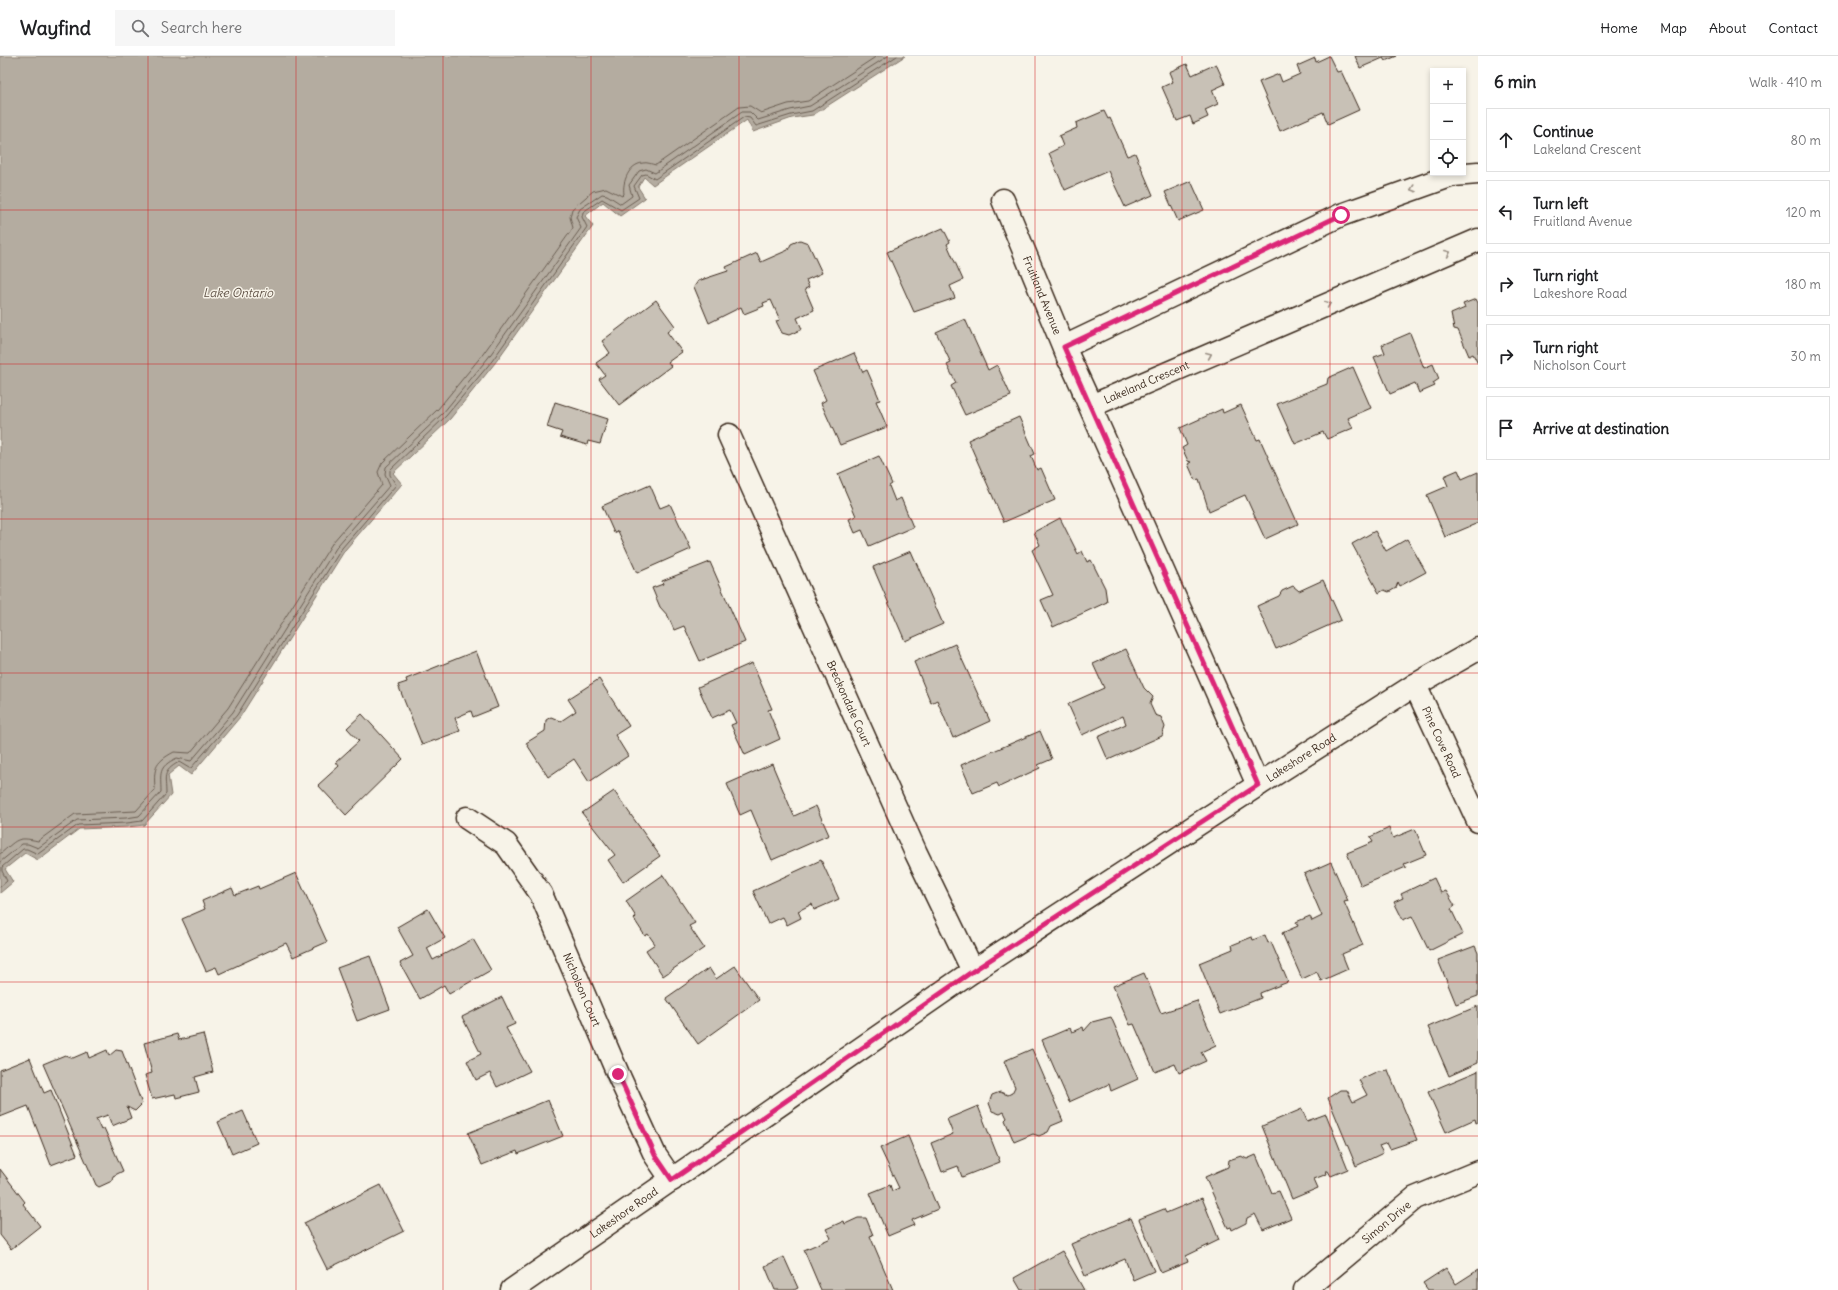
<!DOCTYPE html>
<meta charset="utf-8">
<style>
:root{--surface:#fff;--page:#f6f6f6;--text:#202124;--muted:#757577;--line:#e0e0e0}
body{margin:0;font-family:Delius,sans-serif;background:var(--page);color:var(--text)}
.controls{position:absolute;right:12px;top:12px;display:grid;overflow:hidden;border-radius:0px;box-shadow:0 2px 6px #0003}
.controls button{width:36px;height:36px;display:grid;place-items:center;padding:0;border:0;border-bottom:1px solid var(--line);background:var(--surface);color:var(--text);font:20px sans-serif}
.stop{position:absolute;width:12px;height:12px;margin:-9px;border:3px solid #db2777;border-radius:50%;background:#fff}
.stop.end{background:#db2777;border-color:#fff;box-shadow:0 1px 4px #0008}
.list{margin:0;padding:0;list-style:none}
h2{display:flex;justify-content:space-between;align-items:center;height:52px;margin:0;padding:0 16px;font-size:17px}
h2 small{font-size:13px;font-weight:400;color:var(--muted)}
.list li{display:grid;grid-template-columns:26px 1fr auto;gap:12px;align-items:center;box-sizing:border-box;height:64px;margin:0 8px 8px;padding:0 8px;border:1px solid var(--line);border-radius:0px}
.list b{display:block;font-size:15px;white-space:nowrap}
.list p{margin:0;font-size:13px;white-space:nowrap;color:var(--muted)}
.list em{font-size:13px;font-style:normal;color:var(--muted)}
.icon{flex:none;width:22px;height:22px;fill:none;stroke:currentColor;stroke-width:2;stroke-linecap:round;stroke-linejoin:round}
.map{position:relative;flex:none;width:1478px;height:1234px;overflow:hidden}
header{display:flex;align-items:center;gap:24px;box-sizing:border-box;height:56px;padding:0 20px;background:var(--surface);border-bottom:1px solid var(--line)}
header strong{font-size:19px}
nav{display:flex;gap:22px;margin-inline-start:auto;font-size:14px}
.search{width:280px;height:36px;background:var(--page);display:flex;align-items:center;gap:10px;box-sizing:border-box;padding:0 14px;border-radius:0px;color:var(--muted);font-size:15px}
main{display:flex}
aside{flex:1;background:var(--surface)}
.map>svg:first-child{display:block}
.water{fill:#b4aca0;stroke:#84786c}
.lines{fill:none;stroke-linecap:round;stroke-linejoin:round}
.shore{stroke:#6b5e52;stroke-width:1}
.building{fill:#c8c1b6;stroke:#3b2a1e}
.street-casing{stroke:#3b2a1e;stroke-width:25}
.primary-casing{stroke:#3b2a1e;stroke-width:25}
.street{stroke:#f7f3e8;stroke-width:22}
.primary{stroke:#f7f3e8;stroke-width:22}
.oneway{stroke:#998e83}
.route{stroke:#db2777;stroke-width:5}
.grid{fill:none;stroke:#d62828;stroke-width:1;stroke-opacity:0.55}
.labels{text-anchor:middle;stroke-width:3;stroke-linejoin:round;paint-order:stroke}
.street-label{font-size:11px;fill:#3b2a1e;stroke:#f7f3e8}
.water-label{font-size:12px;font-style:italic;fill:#5f5145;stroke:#f7f3e8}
</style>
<header>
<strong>Wayfind</strong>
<div class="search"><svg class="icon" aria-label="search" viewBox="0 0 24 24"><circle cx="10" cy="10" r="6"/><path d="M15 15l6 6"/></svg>Search here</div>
<nav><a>Home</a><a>Map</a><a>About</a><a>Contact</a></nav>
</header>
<main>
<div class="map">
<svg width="1478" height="1234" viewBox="0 0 1478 1234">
<rect width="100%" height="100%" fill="#f7f3e8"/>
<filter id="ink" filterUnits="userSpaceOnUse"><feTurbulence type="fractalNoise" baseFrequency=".025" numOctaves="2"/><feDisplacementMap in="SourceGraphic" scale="8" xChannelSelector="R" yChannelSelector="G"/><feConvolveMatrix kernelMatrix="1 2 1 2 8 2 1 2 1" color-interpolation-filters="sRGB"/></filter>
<g filter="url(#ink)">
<path class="water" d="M0 0H905L813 59 792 62 753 76 747 64 653 129 644 121 638 131 645 142 620 160 603 146 585 160 593 170 495 307 450 363 393 417 402 428 345 494 240 661 191 719 179 710 168 719 171 739 144 769 127 771 79 773 38 804 25 797 5 813 13 826 0 837Z"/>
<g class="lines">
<path class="shore" d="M0 798C17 784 16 780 38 785L75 758 136 755 155 734C154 714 153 707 174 696L190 697 228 652 333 486 382 429 378 416 382 407 438 353 483 298 573 172 570 161 572 153 593 135 606 132 622 140 624 138C622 126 629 108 643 107 647 106 651 108 656 109L739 51 750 50 761 57 788 48 808 45 877 0
M0 806 22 788H28L38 792 77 764 126 762 139 760 161 736C161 718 157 711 177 702L191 705 233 656 338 489 390 429 385 418 386 411 443 357 488 302 581 172 576 161 580 153 602 138 607 139 621 148 632 140 629 129 639 115 646 113 655 117 742 56H750L758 64 790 54 810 50 888 0
M0 831 7 825 2 815V811L23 793H27L38 798 78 769 127 767 142 765 166 738C166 721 161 716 179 706L189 712H191L237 659 342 492 396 429 390 419V414L446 360 492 305 587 171 582 161 583 156 602 143 621 154 639 142 634 130 642 119 646 118 655 123 744 61 750 62 756 70 791 59 812 55 897 0"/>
</g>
<path class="building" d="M1329 0 1337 16 1341 15 1359 54 1328 68 1323 56 1280 75 1259 26 1279 18 1282 26 1300 18 1297 10 1315 2 1316 6Z
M1355 0H1397L1385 5 1383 2 1360 12Z
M1187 8 1192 19 1216 8 1225 28 1212 34 1218 48 1205 54 1208 61 1193 68 1190 60 1177 65 1162 31 1173 26 1169 16Z
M1104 55 1108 63 1110 62 1127 100 1135 97 1153 139 1125 151 1108 115 1065 134 1049 97 1063 90 1059 80 1077 72 1076 67Z
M1191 125 1204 154 1178 165 1165 136Z
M943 172 950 186 947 188 963 224 950 230 955 242 914 256 887 196Z
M800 184 808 187 822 217 806 224 809 231 805 233 814 254 797 262 802 273 789 279 782 277 776 265 780 264 771 244 763 247 764 250 744 258 741 251 709 267 694 231 698 225 728 215 726 211 757 197 761 206 788 194 791 188Z
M1476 243 1478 247V308L1473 298 1469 300 1458 274 1454 273 1451 258 1465 252 1463 248Z
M656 244 675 270 667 276 682 296 668 306 671 310 619 349 599 323 605 319 596 307 610 297 602 285Z
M965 263 988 314 997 309 1011 340 965 359 951 330 956 327 947 309 951 307 936 276Z
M1410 277 1424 312 1433 308 1439 323 1433 327 1435 330 1419 337 1415 327 1390 338 1374 301 1385 297 1382 289Z
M854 297 863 316 867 314 880 344 876 345 887 371 840 389 821 347 826 344 813 315Z
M1353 311 1371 352 1348 362 1353 372 1327 383 1323 376 1295 388 1277 348 1327 328 1328 322Z
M555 346 608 363 600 388 588 385 587 389 560 381 562 376 547 371Z
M1241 349 1257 384 1260 383 1298 468 1265 483 1245 439 1209 455 1199 423 1195 424 1188 408 1191 406 1188 405 1182 392 1187 389 1180 372 1222 353 1223 357Z
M1019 361 1035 398 1031 400 1037 414 1041 412 1055 444 1004 466 968 384Z
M879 400 892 428 889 430 895 445 901 442 913 471 869 490 862 474 855 477 849 463 856 460 838 418Z
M1458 414 1462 423 1478 416V467L1445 481 1427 439 1448 430 1444 420Z
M650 429 660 452 670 448 691 493 637 517 618 475 614 477 602 450Z
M1060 462 1078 498 1082 495 1087 506 1091 504 1105 532 1107 546 1053 571 1041 544 1053 539 1032 494 1040 489 1034 476Z
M1375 475 1386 495 1407 483 1426 516 1400 530 1398 526 1396 532 1389 536 1384 534 1379 537 1352 488Z
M911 495 943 568 905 585 873 511Z
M710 506 745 586 700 605 684 570 674 574 668 560 660 551 652 532 663 528 662 525Z
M1323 524 1341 564 1276 593 1257 550 1279 540 1282 535 1293 530 1299 535Z
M955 588 990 665 953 682 937 644 931 647 914 606Z
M1126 593 1144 632 1153 641 1150 648 1155 659 1161 661 1165 671 1162 680 1108 704 1098 681 1126 668 1123 660 1082 679 1068 648 1104 632 1093 608Z
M476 595 498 651 473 661 471 655 455 662 460 675 422 689 398 629 407 626 406 623Z
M752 607 772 653 768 654 780 683 745 699 731 669 736 667 730 654 712 662 698 631Z
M599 623 629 670 615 679 628 700 589 726 574 703 548 721 526 687 545 675 546 664 551 661 561 665 576 655 568 643Z
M362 658 403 703 346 759 318 729 339 710 336 706 359 685 347 672Z
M1040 675 1052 703 1038 709 1040 712 999 731 997 727 973 737 961 709Z
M772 708 794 760 816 750 829 779 772 804 751 754 740 759 727 728Z
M614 735 660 800 623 826 608 804 615 799 582 757Z
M1389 772 1393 782 1415 773 1426 799 1404 808 1406 811 1361 830 1347 797 1373 786 1370 781Z
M821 804 839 843 814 854 812 848 798 855 801 862 787 869 783 861 768 868 753 835Z
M1331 806 1348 845 1344 846 1363 889 1342 898 1348 913 1321 925 1317 916 1302 923 1282 877 1298 870 1296 866 1310 860 1312 865 1322 860 1304 818Z
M296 817 327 886 293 901 286 887 219 918 216 911 206 915 182 863 205 853 202 845 232 832 235 839 258 830 259 833Z
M663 819 695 867 689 870 704 892 663 920 646 894 655 888 648 878 645 880 634 863 636 861 626 845Z
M1434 822 1441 837 1446 835 1455 850 1451 853 1463 878 1429 895 1412 860 1403 864 1394 846 1403 842 1401 838Z
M428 853 445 882 427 892 433 904 473 883 491 914 449 938 444 929 420 943 400 907 413 900 397 871Z
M1265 879 1268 887 1271 886 1288 926 1260 937 1261 942 1220 958 1199 907 1233 893 1232 889 1252 881 1253 884Z
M1475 890 1478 897V940L1456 948 1438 904Z
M370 900 390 953 357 965 337 912Z
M735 910 759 944 698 988 666 942 709 912 716 923Z
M1144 917 1161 957 1197 945 1216 989 1201 996 1206 1005 1179 1017 1175 1008 1155 1016 1134 968 1130 969 1113 930Z
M502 941 515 968 506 972 530 1015 497 1031 490 1017 476 1024 467 1005 481 998 462 961Z
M1478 950V1007L1449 1020 1428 971Z
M1111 961 1138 1023 1111 1035 1109 1028 1069 1046 1042 984 1070 972 1072 976 1083 971 1084 975 1092 966Z
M177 978 179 984 203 978 213 1016 195 1021 199 1036 176 1042 175 1038 152 1043 145 1019 152 1017 144 987Z
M1032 993 1063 1065 1051 1070 1048 1076 1039 1080 1033 1078 1014 1086 1005 1064 1007 1062 1004 1056 1000 1058 992 1055 989 1047 992 1039 1000 1036 1008 1039 1012 1037 1015 1031 1004 1005Z
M107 994 109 1000 116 994 122 995 142 1048 135 1055 127 1051 131 1062 112 1070 108 1059 96 1063 101 1074 104 1072 123 1115 113 1120 112 1125 99 1131 96 1129 43 1008 65 999 73 1002 87 996 89 1002Z
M30 1002 44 1037 51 1034 77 1099 51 1109 28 1050 0 1061V1014Z
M1388 1014 1417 1084 1390 1093 1387 1087 1379 1090 1383 1097 1356 1110 1328 1042 1340 1034H1347L1353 1046 1367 1039 1359 1024 1378 1015Z
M1478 1015V1066L1476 1067 1475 1063 1446 1076 1428 1036Z
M548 1044 563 1080 518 1098 517 1095 482 1109 468 1077Z
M978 1050 1000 1106 962 1121 958 1110 942 1116 931 1087 953 1078 947 1063Z
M1302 1053 1307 1065 1326 1058 1348 1113 1331 1120 1328 1115H1326L1327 1118 1314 1123 1318 1132 1292 1143 1262 1070Z
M243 1055 257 1087 232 1098 218 1066Z
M908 1080 938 1153 912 1164 914 1169 888 1180 870 1137 890 1129 892 1135 899 1132 880 1092Z
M1256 1099 1272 1137 1279 1135 1291 1162 1263 1174 1255 1158 1247 1162 1246 1167 1232 1174 1231 1171 1228 1172 1205 1121 1228 1111 1229 1104 1241 1100 1247 1103Z
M0 1113 25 1146 23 1148 40 1170 11 1193 0 1179Z
M381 1129 404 1175 327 1213 304 1167Z
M1202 1142 1219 1184 1186 1200 1188 1206 1161 1217 1139 1163 1164 1153 1166 1157Z
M858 1162H866L873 1179 870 1180 893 1234H821L804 1194 831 1182 826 1173 844 1165 845 1168Z
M1131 1162 1154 1215 1133 1224 1125 1203 1085 1220 1071 1188Z
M1062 1195 1084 1234H1021L1014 1222Z
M784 1201 798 1232 794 1234H775L765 1210Z
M1446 1212 1456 1228 1478 1214V1234H1428L1423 1227Z"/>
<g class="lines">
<g class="street-casing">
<g id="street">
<path id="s1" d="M1478 117 1453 119 1341 159 1064 291 1091 350 1478 184"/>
<path id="s2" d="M1003 144 1069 304"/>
<path d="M1084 337 1258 729"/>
<path id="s3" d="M729 379 916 797 973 915"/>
<path id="s4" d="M1415 629 1478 765"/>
<path id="s5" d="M467 762 506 788 541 838 618 1018 655 1099 672 1124"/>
<path id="s6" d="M1305 1234 1415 1142 1478 1116"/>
</g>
</g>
<g class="primary-casing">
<g id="primary">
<path id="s7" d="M512 1234 973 915 1258 729 1415 629 1478 593"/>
</g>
</g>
<use href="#street" class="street"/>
<use href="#primary" class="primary"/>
</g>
<defs><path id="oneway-chevron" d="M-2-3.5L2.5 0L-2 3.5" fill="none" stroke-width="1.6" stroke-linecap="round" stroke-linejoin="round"/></defs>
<g class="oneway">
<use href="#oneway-chevron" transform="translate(1413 133) rotate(161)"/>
<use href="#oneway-chevron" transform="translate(1448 197) rotate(-23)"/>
<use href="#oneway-chevron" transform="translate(1328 248) rotate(-23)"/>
<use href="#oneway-chevron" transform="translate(1209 299) rotate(-23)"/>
</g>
</g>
<g class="lines" filter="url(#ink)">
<path class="route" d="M618 1018 655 1099 672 1124 973 915 1258 729 1064 291 1341 159"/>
</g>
<path class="grid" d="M148 0V1234M296 0V1234M443 0V1234M591 0V1234M739 0V1234M887 0V1234M1035 0V1234M1182 0V1234M1330 0V1234M0 154H1478M0 308H1478M0 463H1478M0 617H1478M0 771H1478M0 926H1478M0 1080H1478"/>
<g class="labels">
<g class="street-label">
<text dy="4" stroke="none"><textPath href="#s2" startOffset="103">Fruitland Avenue</textPath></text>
<text dy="4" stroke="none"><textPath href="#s1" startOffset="576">Lakeland Crescent</textPath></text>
<text dy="4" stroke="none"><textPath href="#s3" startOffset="294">Breckondale Court</textPath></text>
<text dy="4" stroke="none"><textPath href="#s4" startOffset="63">Pine Cove Road</textPath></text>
<text dy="4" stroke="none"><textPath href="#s7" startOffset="952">Lakeshore Road</textPath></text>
<text dy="4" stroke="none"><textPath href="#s5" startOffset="212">Nicholson Court</textPath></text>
<text dy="4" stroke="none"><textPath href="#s7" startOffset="136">Lakeshore Road</textPath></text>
<text dy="4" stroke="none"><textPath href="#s6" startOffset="106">Simon Drive</textPath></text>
</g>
<g class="water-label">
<text x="238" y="241">Lake Ontario</text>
</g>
</g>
</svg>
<div class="controls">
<button>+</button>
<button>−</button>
<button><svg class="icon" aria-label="locate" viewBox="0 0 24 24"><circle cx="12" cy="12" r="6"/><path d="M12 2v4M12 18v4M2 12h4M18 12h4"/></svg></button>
</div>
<div class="stop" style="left:1341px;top:159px"></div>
<div class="stop end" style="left:618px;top:1018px"></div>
</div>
<aside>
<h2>6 min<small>Walk · 410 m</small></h2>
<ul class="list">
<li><svg class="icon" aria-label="ahead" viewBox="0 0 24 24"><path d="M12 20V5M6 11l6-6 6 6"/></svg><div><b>Continue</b><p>Lakeland Crescent</p></div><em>80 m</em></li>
<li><svg class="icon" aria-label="left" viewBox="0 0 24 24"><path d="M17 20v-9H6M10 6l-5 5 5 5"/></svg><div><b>Turn left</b><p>Fruitland Avenue</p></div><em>120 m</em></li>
<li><svg class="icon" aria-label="right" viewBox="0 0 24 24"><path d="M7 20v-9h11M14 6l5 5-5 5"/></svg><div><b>Turn right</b><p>Lakeshore Road</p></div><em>180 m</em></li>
<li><svg class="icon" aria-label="right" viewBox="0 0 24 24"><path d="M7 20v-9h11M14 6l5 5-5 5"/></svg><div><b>Turn right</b><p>Nicholson Court</p></div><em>30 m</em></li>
<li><svg class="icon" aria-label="arrive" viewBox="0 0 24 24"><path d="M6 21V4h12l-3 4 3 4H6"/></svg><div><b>Arrive at destination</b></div></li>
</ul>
</aside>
</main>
